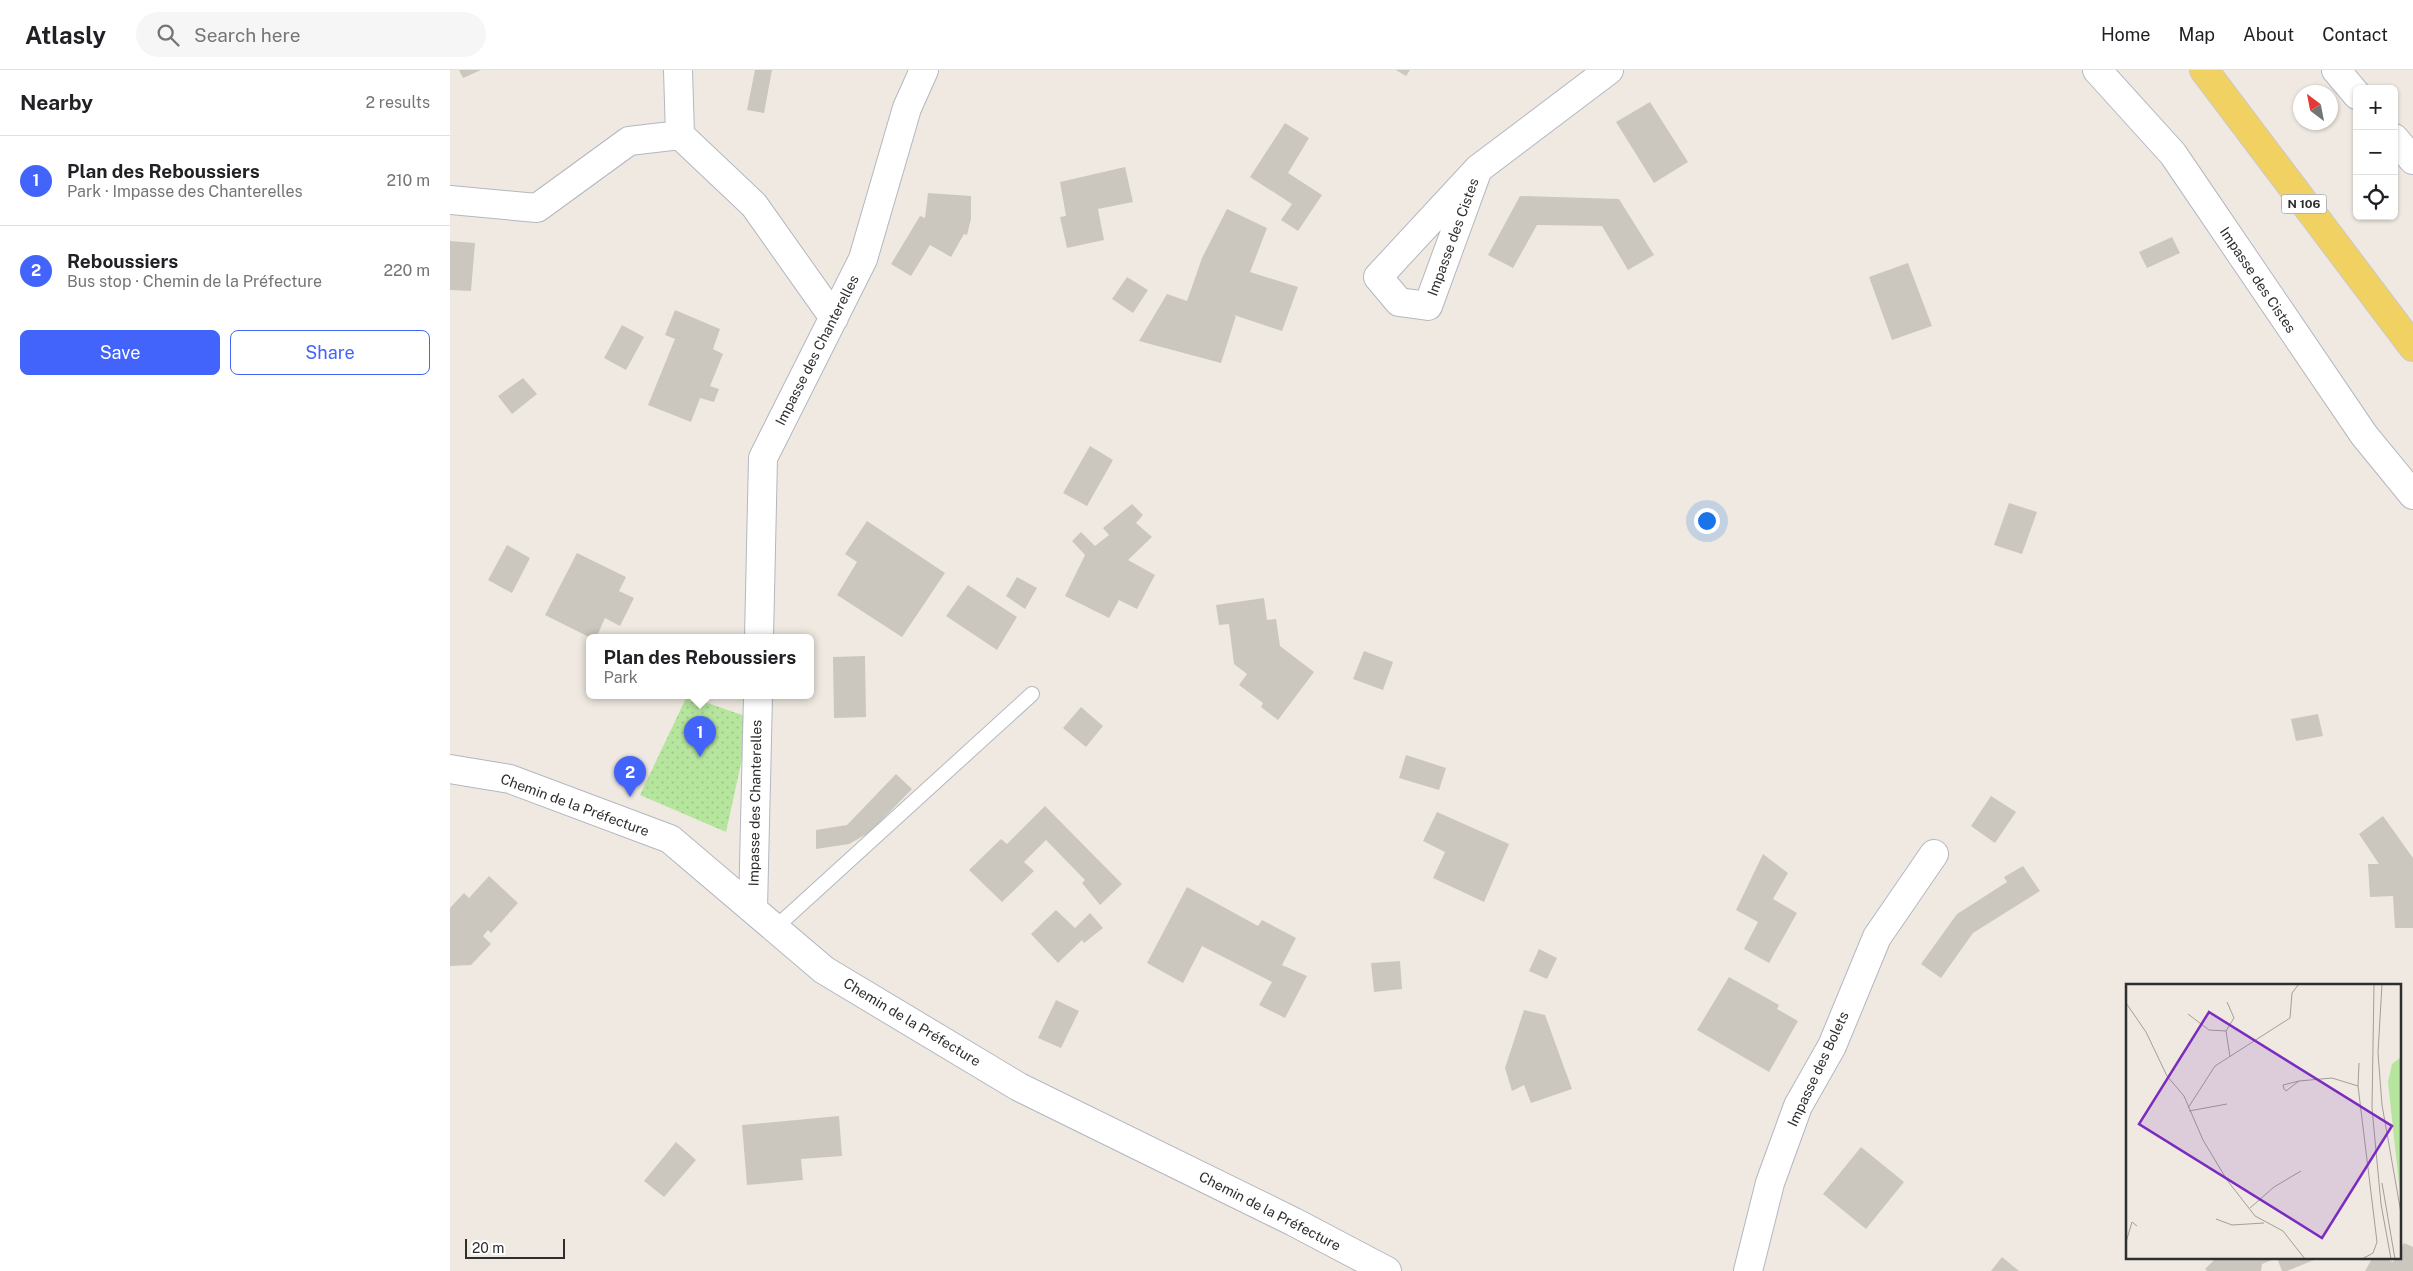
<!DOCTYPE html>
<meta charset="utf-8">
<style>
:root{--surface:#fff;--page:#f6f6f6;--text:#202124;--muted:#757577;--line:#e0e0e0;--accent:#4264fb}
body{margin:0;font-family:"Public Sans",sans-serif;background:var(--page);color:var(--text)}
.controls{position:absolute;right:15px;top:15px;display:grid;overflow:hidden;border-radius:8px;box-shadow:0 1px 4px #0004}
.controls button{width:45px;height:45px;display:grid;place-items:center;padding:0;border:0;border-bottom:1px solid var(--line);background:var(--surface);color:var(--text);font:25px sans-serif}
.compass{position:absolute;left:1843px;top:15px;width:45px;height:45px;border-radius:50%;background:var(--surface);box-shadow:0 1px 4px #0004;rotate:328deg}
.scale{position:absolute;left:15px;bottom:12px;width:100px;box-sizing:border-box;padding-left:5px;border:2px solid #2e2e2e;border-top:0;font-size:14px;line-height:18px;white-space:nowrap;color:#2e2e2e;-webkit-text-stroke:4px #fff;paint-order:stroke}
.you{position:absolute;left:1256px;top:450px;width:18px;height:18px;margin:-12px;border:4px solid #fff;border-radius:50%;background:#1a73e8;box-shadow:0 0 0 8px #1a73e833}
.badge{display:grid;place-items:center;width:32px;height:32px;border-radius:50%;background:var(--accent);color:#fff;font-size:16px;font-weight:700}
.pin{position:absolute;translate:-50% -41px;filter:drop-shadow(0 1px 2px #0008)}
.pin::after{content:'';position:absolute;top:26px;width:18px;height:15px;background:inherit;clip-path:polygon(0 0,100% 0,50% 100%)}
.popup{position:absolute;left:136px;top:564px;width:228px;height:65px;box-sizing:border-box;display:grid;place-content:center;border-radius:8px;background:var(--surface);filter:drop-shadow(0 1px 4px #0005);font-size:16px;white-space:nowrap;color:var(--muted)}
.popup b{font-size:19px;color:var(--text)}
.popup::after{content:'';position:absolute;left:50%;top:100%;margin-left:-10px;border:10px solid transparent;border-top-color:var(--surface)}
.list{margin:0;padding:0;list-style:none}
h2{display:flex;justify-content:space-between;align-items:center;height:65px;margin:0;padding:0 20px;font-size:21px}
h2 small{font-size:16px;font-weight:400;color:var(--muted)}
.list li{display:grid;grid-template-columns:32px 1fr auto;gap:15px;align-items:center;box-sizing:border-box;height:90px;padding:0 20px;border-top:1px solid var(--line)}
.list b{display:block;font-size:19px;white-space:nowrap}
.list p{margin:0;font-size:16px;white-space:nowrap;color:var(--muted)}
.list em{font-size:16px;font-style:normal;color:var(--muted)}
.actions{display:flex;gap:10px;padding:15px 20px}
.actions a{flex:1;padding:11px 0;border:1px solid var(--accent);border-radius:8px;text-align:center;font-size:18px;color:var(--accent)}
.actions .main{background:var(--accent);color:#fff}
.icon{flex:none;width:28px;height:28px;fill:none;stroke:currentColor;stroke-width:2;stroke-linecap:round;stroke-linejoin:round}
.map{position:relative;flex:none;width:1963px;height:1201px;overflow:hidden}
header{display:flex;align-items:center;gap:30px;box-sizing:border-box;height:70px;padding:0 25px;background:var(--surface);border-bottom:1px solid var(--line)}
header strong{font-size:24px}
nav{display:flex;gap:28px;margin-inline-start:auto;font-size:18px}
.search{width:350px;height:45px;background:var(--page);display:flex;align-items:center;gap:12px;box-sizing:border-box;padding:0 18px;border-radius:28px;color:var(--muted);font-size:19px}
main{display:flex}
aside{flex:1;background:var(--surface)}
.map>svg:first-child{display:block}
.green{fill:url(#green-dots)}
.building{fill:#cbc7bf}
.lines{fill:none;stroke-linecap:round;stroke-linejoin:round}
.service-casing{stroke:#b4b7c1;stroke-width:16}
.minor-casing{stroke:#b4b7c1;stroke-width:30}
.primary-casing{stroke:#c9c9c9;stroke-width:30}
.service{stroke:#fff;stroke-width:14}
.minor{stroke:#fff;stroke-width:28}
.primary{stroke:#f2d163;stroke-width:28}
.labels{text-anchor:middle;stroke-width:4.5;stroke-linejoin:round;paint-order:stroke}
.shield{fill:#fff;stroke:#6d6d6d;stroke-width:1}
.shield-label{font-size:12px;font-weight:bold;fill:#2e2e2e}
.street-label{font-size:14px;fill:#2e2e2e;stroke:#fff}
.inset-road{fill:none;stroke:#a29e99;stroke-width:1}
.view{fill:#7b2cbf;fill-opacity:0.15;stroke:#7b2cbf;stroke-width:2.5}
.inset-edge{fill:none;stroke:#2e2e2e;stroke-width:2.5}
</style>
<header>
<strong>Atlasly</strong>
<div class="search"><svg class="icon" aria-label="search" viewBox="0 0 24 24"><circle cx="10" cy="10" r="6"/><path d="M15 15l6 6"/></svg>Search here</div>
<nav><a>Home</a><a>Map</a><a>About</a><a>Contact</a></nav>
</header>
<main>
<aside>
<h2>Nearby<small>2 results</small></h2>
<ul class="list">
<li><span class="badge">1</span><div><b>Plan des Reboussiers</b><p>Park · Impasse des Chanterelles</p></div><em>210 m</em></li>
<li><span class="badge">2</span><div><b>Reboussiers</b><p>Bus stop · Chemin de la Préfecture</p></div><em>220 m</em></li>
</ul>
<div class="actions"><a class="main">Save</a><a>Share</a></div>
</aside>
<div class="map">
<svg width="1963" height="1201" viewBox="0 0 1963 1201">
<defs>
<pattern id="green-dots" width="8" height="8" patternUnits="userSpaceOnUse" patternTransform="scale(1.25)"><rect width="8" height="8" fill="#b6e59e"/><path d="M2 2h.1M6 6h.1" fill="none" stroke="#9dc588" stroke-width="1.8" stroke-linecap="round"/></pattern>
</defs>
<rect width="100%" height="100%" fill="#efe9e1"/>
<path class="green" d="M237 626 301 648 276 762 190 725Z"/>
<path class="building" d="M9 0H31L13 8Z
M305 0H322L314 43 297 40Z
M946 0H960L956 6Z
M1200 32 1238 92 1204 113 1166 52Z
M835 53 859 68 838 103 872 125 848 161 831 150 842 134 800 107Z
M675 97 683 132 648 139 654 170 617 178 610 147 616 146 610 112Z
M478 123 521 126V149L517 165 514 164 501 187 480 175 461 206 441 194 470 146 475 148Z
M1070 126 1169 129 1204 185 1178 200 1152 156 1087 155 1063 198 1038 185Z
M777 139 817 158 800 202 848 217 832 261 778 243 786 246 771 293 689 271 717 224 737 231 752 188Z
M1722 167 1730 183 1697 198 1689 182Z
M0 171 25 173 21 221 0 220Z
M1458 193 1482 256 1442 270 1419 207Z
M677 207 698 220 683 243 662 229Z
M225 240 270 259 263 279 273 284 260 316 269 319 264 332 250 328 241 352 198 335 225 269 215 265Z
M172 255 194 267 176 300 154 288Z
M73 308 87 324 62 344 48 326Z
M640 376 663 390 637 436 613 423Z
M1559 433 1587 442 1572 484 1544 475Z
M682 434 693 445 686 453 702 467 678 490 705 505 687 539 669 530 659 548 615 526 635 485 622 471 631 462 645 476 659 465 653 458Z
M417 451 495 503 452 567 387 525 407 492 395 484Z
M57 475 80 488 62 523 38 510Z
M127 483 176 507 169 521 184 528 170 556 155 548 146 568H141L95 545Z
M567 507 587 518 575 539 556 526Z
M518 515 567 547 547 580 496 546Z
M814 528 817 550 826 549 830 576 864 602 828 650 811 637 813 633 789 615 797 604 784 594 779 554 769 555 766 535Z
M914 581 943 592 933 620 903 609Z
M415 586 416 647 384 648 383 587Z
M631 637 653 656 636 677 613 658Z
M1868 644 1873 666 1846 671 1841 649Z
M956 685 996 698 989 720 949 708Z
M446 704 462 719 420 762 399 774 366 779V760L397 755Z
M1541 726 1566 742 1545 773 1521 756Z
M595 736 672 814 650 835 632 813 635 810 596 770 574 792 584 801 552 832 519 800 551 769 557 774Z
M987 742 1059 774 1034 832 983 808 995 782 973 771Z
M1933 746 1963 788V858H1945L1943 826 1920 827 1918 794H1929L1909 764Z
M1313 784 1338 803 1323 829 1347 843 1319 893 1294 879 1308 852 1286 840Z
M1573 796 1590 821 1523 863 1491 908 1471 894 1507 844 1557 812 1554 807Z
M39 806 68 833 41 863 38 860 33 866 41 874 21 895 0 896V838L14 823 19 828Z
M737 817 808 856 812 850 846 868 832 895 857 906 835 948 809 935 822 912 752 876 733 913 697 893Z
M606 840 625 858 640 843 653 858 634 873 632 870 608 893 581 864Z
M1089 879 1107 888 1097 909 1079 901Z
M950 891 952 919 924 922 921 893Z
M1279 907 1329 935 1327 939 1348 951 1319 1002 1247 960Z
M606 930 629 941 611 978 588 968Z
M1074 940 1095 945 1122 1019 1081 1033 1074 1015 1062 1021 1055 998Z
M389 1046 392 1086 351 1089 353 1110 297 1115 292 1055Z
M226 1072 246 1090 214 1127 194 1111Z
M1411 1077 1454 1112 1416 1159 1373 1124Z
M1954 1173 1963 1177V1201H1915L1923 1187H1934L1943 1192 1946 1187H1949V1181Z
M1552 1187 1569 1201H1541Z
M1767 1187H1863L1864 1190 1837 1201H1832L1827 1188 1812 1194 1811 1201H1757L1755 1199Z"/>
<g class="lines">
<g class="service-casing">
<path id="service" d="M325 858 582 624"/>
</g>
<g class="minor-casing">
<path id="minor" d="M228 0 230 65
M1647 0 1723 84 1914 365 1963 425
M1886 0 1907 25
M1944 68 1963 90
M1028 99 978 236 949 232 928 207 1028 99 1159 0
M0 130 87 138 179 71 230 65 304 135 384 248
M309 568 313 388 413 189 457 38 474 0
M0 699 60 709 220 769 374 900 569 1017 844 1152 937 1201
M303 839 308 626
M1298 1201 1320 1113 1348 1036 1382 976 1427 867 1484 784"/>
</g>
<g class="primary-casing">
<path id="primary" d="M1754 0 1963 277"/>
</g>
<use href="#service" class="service"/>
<use href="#minor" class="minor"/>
<use href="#primary" class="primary"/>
</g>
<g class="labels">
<rect class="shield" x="1831.5" y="124.5" width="45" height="19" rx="4"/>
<g class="shield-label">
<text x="1854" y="138">N 106</text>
</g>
<g class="street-label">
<text transform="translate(1003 167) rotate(-70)" y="5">Impasse des Cistes</text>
<text transform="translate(1808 210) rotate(56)" y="5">Impasse des Cistes</text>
<text transform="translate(367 280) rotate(-63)" y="5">Impasse des Chanterelles</text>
<text transform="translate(305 733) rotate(-89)" y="5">Impasse des Chanterelles</text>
<text transform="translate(125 735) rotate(20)" y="5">Chemin de la Préfecture</text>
<text transform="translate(462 952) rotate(31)" y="5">Chemin de la Préfecture</text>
<text transform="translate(1368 999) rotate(-65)" y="5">Impasse des Bolets</text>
<text transform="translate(820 1141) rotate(27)" y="5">Chemin de la Préfecture</text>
</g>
</g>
<g transform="translate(1676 914)">
<rect width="275" height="275" fill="#efe9e1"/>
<path d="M275 73V218L262 98 266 80Z" fill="#b6e59e"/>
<path class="inset-road" d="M248 0 246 124 255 220 265 275M256 0 252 69 256 121 275 229M0 19 20 48 41 92 58 112 77 156 101 196 129 232 157 247 179 275M62 30 83 46 100 47 104 73M100 47 108 34 101 18M173 97 160 107 158 105 157 101 173 97 206 94 232 102 251 258 247 269 236 275M232 102 233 79M62 124 89 82 164 34 166 9 173 0M63 127 101 120M256 199 269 275M124 224 148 203 175 187M90 235 106 241 138 239M0 258 6 238 11 242"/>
<path class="view" d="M83 28 266 142 196 254 13 140Z"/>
<rect width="275" height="275" class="inset-edge"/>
</g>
</svg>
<div class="controls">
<button>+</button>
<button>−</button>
<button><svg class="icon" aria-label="locate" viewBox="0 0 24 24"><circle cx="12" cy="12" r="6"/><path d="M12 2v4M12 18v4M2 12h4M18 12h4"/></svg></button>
</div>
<svg class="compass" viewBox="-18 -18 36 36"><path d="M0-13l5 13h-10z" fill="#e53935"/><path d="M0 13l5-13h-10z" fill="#757577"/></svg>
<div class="scale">20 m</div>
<div class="you"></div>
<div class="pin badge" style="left:250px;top:687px">1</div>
<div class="popup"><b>Plan des Reboussiers</b>Park</div>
<div class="pin badge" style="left:180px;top:727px">2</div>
</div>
</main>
